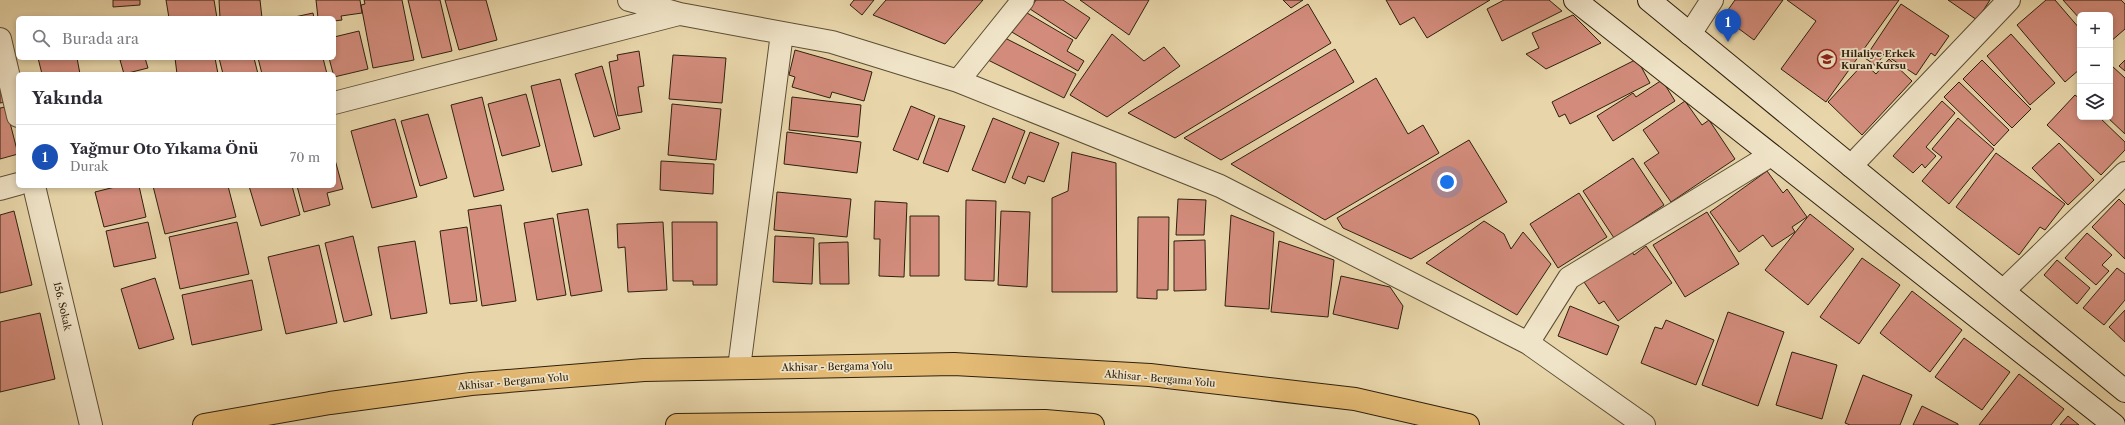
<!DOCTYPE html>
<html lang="tr">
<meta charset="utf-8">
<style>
:root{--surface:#fff;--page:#f2f2f3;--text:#2b2b33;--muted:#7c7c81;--line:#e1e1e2;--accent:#8f2418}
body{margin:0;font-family:"Libre Caslon Text",serif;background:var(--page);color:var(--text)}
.controls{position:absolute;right:12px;top:12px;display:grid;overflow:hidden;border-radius:6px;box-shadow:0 2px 6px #0003}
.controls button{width:36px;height:36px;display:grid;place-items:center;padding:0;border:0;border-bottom:1px solid var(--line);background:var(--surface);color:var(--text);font:20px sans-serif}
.you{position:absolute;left:1447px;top:182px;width:14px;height:14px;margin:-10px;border:3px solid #fff;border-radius:50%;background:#1a73e8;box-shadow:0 0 0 6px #1a73e833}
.badge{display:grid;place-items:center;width:26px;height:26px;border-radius:50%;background:var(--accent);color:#fff;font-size:13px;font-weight:700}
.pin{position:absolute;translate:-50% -33px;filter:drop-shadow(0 1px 2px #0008)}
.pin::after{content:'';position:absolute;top:21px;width:14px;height:12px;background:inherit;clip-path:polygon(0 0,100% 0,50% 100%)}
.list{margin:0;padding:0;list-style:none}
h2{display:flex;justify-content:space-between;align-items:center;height:52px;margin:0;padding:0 16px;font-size:17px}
h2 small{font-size:13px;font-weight:400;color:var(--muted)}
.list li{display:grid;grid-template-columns:26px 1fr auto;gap:12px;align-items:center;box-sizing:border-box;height:64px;padding:0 16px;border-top:1px solid var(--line)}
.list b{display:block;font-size:15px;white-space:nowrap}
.list p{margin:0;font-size:13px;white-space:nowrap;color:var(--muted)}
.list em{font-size:13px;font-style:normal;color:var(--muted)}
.icon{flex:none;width:22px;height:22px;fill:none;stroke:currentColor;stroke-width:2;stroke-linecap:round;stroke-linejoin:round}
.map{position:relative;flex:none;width:2125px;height:425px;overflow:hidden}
.search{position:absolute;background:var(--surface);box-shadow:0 2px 6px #0003;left:16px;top:16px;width:320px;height:44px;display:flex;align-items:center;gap:10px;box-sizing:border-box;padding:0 14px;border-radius:6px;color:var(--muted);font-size:15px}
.panel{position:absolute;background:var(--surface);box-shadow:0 2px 6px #0003;left:16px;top:72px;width:320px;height:116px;border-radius:6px}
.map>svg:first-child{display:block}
.building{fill:#d38c7c;stroke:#2e200e}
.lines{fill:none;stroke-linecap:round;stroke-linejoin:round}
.minor-casing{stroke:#5c4e35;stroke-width:24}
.secondary-casing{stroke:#2e200e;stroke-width:24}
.primary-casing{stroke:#2e200e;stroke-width:24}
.minor{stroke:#f0e4c8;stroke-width:22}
.secondary{stroke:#f0e4c8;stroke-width:22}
.primary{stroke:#e4bb75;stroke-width:22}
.labels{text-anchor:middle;stroke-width:3.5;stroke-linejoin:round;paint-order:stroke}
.poi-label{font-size:10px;font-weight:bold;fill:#2e200e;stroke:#f0e4c8;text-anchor:start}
.street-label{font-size:10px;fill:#2e200e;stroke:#f0e4c8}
</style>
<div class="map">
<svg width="2125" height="425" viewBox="0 0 2125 425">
<rect width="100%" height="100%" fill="#e8d6aa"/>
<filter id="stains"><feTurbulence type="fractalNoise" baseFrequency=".005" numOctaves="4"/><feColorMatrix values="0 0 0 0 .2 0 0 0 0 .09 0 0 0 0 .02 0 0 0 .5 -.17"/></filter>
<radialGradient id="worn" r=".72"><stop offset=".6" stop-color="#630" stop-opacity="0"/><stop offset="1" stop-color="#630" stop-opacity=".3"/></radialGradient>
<path class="building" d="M113 0H140V5L113 7Z
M166 0H214L217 18H169Z
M219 0H260L262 18H220Z
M316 0H360L362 13 341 16 342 20 334 21V18H318Z
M364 0H402L414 60 373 68 361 5 365 4Z
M408 0H440L452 51 422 58Z
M445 0H486L497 40 459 50Z
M854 0H874L862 15 850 5Z
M886 0H983L945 44 873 15Z
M1036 0H1063L1090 18 1076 39 1030 9Z
M1080 0H1149L1129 35Z
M1283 0H1303L1291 8Z
M1386 0H1490L1427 38 1414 17 1400 25Z
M1504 0H1549L1562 11 1502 41 1487 9Z
M1735 0H1783L1754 40 1723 17Z
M1787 0H1899L1826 102 1781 69 1816 21Z
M1948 0H1990L1977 20Z
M2046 0H2055L2080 29V69L2065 82 2017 25Z
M2063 0H2121L2125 4V29L2110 42V15H2080V19Z
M1308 4 1331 43 1175 138 1128 113Z
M1901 4 1949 36 1935 56 1931 53 1916 75 1884 54 1876 66 1865 58Z
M1022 10 1073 40 1067 51 1084 61 1078 71 1010 31Z
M313 13 314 18H290Z
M1573 15 1601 43 1546 69 1526 54 1539 48 1532 33Z
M359 31 368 69 334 77 329 58H334V37Z
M1112 34 1144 61 1164 47 1180 66 1107 117 1070 95Z
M2011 34 2055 83 2030 105 1987 56Z
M1001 36 1076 74 1064 98 988 60Z
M1335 49 1354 82 1221 160 1184 138Z
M795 50 872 72 864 101 832 92 830 98 792 87 795 77 789 75Z
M639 51 644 86 638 87 642 112 618 116 609 62 618 60 617 55Z
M673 55 726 58 722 103 669 99Z
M38 58H77L80 74H42Z
M129 58H145L148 68 124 74 120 60Z
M175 58H215L218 74H177Z
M219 58H254L258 74H223Z
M258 58H323L327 74H262Z
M1637 59 1650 83 1570 124 1565 114 1559 117 1552 102Z
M1889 59 1912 81 1862 135 1828 102 1864 63 1876 74Z
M1982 60 2031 109 2012 128 1963 79Z
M2125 60V71L2119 66Z
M602 66 620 129 594 137 575 74Z
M2112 66 2125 78V134L2107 117H2110V68Z
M0 77 6 102 0 103Z
M1376 78 1408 134 1423 125 1439 153 1325 220 1231 164Z
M560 79 582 165 552 172 531 86Z
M1662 80 1675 101 1613 141 1597 116 1633 93 1636 97Z
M1959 82 2009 130 1994 146 1944 97Z
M526 94 540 146 502 156 488 104Z
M2075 95 2080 99V117H2099L2125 142V150L2101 175 2047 125Z
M482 97 504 190 474 197 451 105Z
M792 97 861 105 858 137 789 130Z
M1685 101 1702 125 1709 120 1735 159 1671 202 1644 163 1659 153 1643 130Z
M1942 101 1955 113 1926 147 1936 156 1925 168 1922 164 1913 173 1893 156Z
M672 104 721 109 716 160 668 155Z
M911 106 935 116 918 160 893 150Z
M6 107 18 154 0 159V108Z
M428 114 447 178 420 186 401 121Z
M939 118 965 126 948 172 923 163Z
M993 118 1025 131 1005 183 972 170Z
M1958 118 1994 149 1949 204 1922 181 1942 157 1932 149Z
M395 119 417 197 372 208 351 131Z
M787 132 861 142 857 173 784 164Z
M1030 132 1059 143 1044 182 1028 176 1025 184 1012 178Z
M1469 140 1507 202 1411 259 1343 228 1337 218Z
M2059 143 2094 180 2068 205 2032 168Z
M1072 152 1116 163 1117 292H1052V198L1068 191Z
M1996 153 2065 204 2045 230 2040 227 2019 255 1956 207Z
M334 156 343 189 327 193 330 205 304 212 297 186H334Z
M1633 158 1664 205 1614 238 1583 191Z
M661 161 714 164 713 194 660 190Z
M1767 171 1783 193 1787 189 1807 217 1792 227 1795 232 1772 247 1763 235 1739 252 1710 212Z
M119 186H139L146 217 104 227 95 192Z
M153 186H228L236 217 165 234Z
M249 186H292L300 215 261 226Z
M777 192 851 199 847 237 774 230Z
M1579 193 1607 237 1558 268 1530 224Z
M1178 199 1206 200 1204 235H1176Z
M2119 199 2125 205V259L2092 227Z
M966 200 996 201 994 281 965 280Z
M875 201 907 203 904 277 879 276 880 239H874Z
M501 205 516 301 482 306 468 210Z
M588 209 602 291 571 296 557 214Z
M14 211 32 285 0 293V215Z
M1001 211 1030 212 1027 287 998 285Z
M1707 212 1739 264 1685 297 1653 245Z
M1810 214 1854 249 1808 305 1765 270Z
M1231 215 1274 232 1269 309 1225 306Z
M910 216H939V276H910Z
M1138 217H1169L1168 290H1157V299L1137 298Z
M553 218 566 295 537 300 524 223Z
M1484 221 1504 234 1511 249 1523 232 1551 264 1517 315 1426 263Z
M148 222 156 258 114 267 106 231Z
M237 222 249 274 180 289 169 237Z
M663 222 667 290 628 292 625 247 618 248 617 224Z
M672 222H717V285H693V281H673Z
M467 227 477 301 450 304 440 231Z
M2087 233 2112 255 2102 265 2109 271 2096 285 2065 258Z
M353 236 372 315 344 322 325 243Z
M775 236 814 238 812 284 773 282Z
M1205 240 1206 290 1174 291V241Z
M415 241 427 313 391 319 378 247Z
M1279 241 1334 260 1328 317 1271 312Z
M848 242 849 284H820L819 243Z
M319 245 337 323 286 334 268 257Z
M1646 246 1672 283 1618 321 1604 301 1599 304 1584 282 1631 250 1634 255Z
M1862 258 1900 285 1859 344 1820 317Z
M2057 260 2090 288 2077 304 2044 275Z
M2117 268 2125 274V300L2104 325 2083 308Z
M1341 276 1390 287 1403 306 1398 329 1333 314Z
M155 278 174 339 139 349 121 289Z
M252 280 262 330 192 345 182 295Z
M1912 291 1962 330 1930 372 1880 333Z
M1570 306 1619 326 1607 355 1558 336Z
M2125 310V342L2109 327Z
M1728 312 1784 332 1758 406 1702 385Z
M40 313 55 379 0 392V322Z
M1666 320 1714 340 1696 385 1641 363 1655 327 1662 329Z
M1964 338 2010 372 1982 410 1935 377Z
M1792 352 1837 365 1822 419 1776 405Z
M2019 374 2064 409 2051 425H1979Z
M1863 375 1912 395 1900 425H1850L1845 423Z
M1922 406 1958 424V425H1913Z
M2068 416 2079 425H2060Z"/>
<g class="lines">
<g class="minor-casing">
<path id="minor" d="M629 0 680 14 832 42 958 81 1220 186 1528 343 1644 425
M1690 34 1712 0
M0 39 18 116
M958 81 1023 0
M334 103 679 14
M1851 166 2009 0
M34 186 91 425
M0 189 18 184
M2004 290 2125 173
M1528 343 1569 278 1771 155
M739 368 782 33"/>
</g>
<g class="secondary-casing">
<path id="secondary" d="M1575 0 2114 425
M1649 0 2125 391"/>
</g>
<g class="primary-casing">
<path id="primary" d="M204 425 330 403 471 384 644 370 954 364 1150 375 1355 399 1468 425
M677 425 1045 421 1093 425"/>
</g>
<use href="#minor" class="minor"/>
<use href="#secondary" class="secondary"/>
<use href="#primary" class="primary"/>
</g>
<defs>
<g id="school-ring" transform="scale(1)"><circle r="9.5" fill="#f0e4c8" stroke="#8f2418" stroke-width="1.5"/><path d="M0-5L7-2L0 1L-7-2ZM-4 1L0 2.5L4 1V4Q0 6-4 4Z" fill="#8f2418"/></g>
</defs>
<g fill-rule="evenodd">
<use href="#school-ring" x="1827" y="59"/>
</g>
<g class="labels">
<g class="poi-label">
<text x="1841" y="57">Hilaliye Erkek<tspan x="1841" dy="12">Kuran Kursu</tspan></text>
</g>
<g class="street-label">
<text transform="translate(63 306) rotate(77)" y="4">156. Sokak</text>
<text transform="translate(837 366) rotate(-1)" y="4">Akhisar - Bergama Yolu</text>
<text transform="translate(1160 378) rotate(5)" y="4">Akhisar - Bergama Yolu</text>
<text transform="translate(513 381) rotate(-5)" y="4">Akhisar - Bergama Yolu</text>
</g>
</g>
<rect width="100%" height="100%" filter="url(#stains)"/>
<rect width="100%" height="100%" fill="url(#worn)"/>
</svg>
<div class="controls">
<button>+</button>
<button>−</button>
<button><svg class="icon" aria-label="layers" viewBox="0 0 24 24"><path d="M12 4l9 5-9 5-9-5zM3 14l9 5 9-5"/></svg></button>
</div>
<div class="you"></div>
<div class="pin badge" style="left:1728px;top:42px;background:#1a4fb4">1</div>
<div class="search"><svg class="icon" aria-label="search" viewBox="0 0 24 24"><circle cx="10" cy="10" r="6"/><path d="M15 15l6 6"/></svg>Burada ara</div>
<section class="panel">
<h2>Yakında<small></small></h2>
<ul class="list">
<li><span class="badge" style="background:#1a4fb4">1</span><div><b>Yağmur Oto Yıkama Önü</b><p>Durak</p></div><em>70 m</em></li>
</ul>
</section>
</div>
